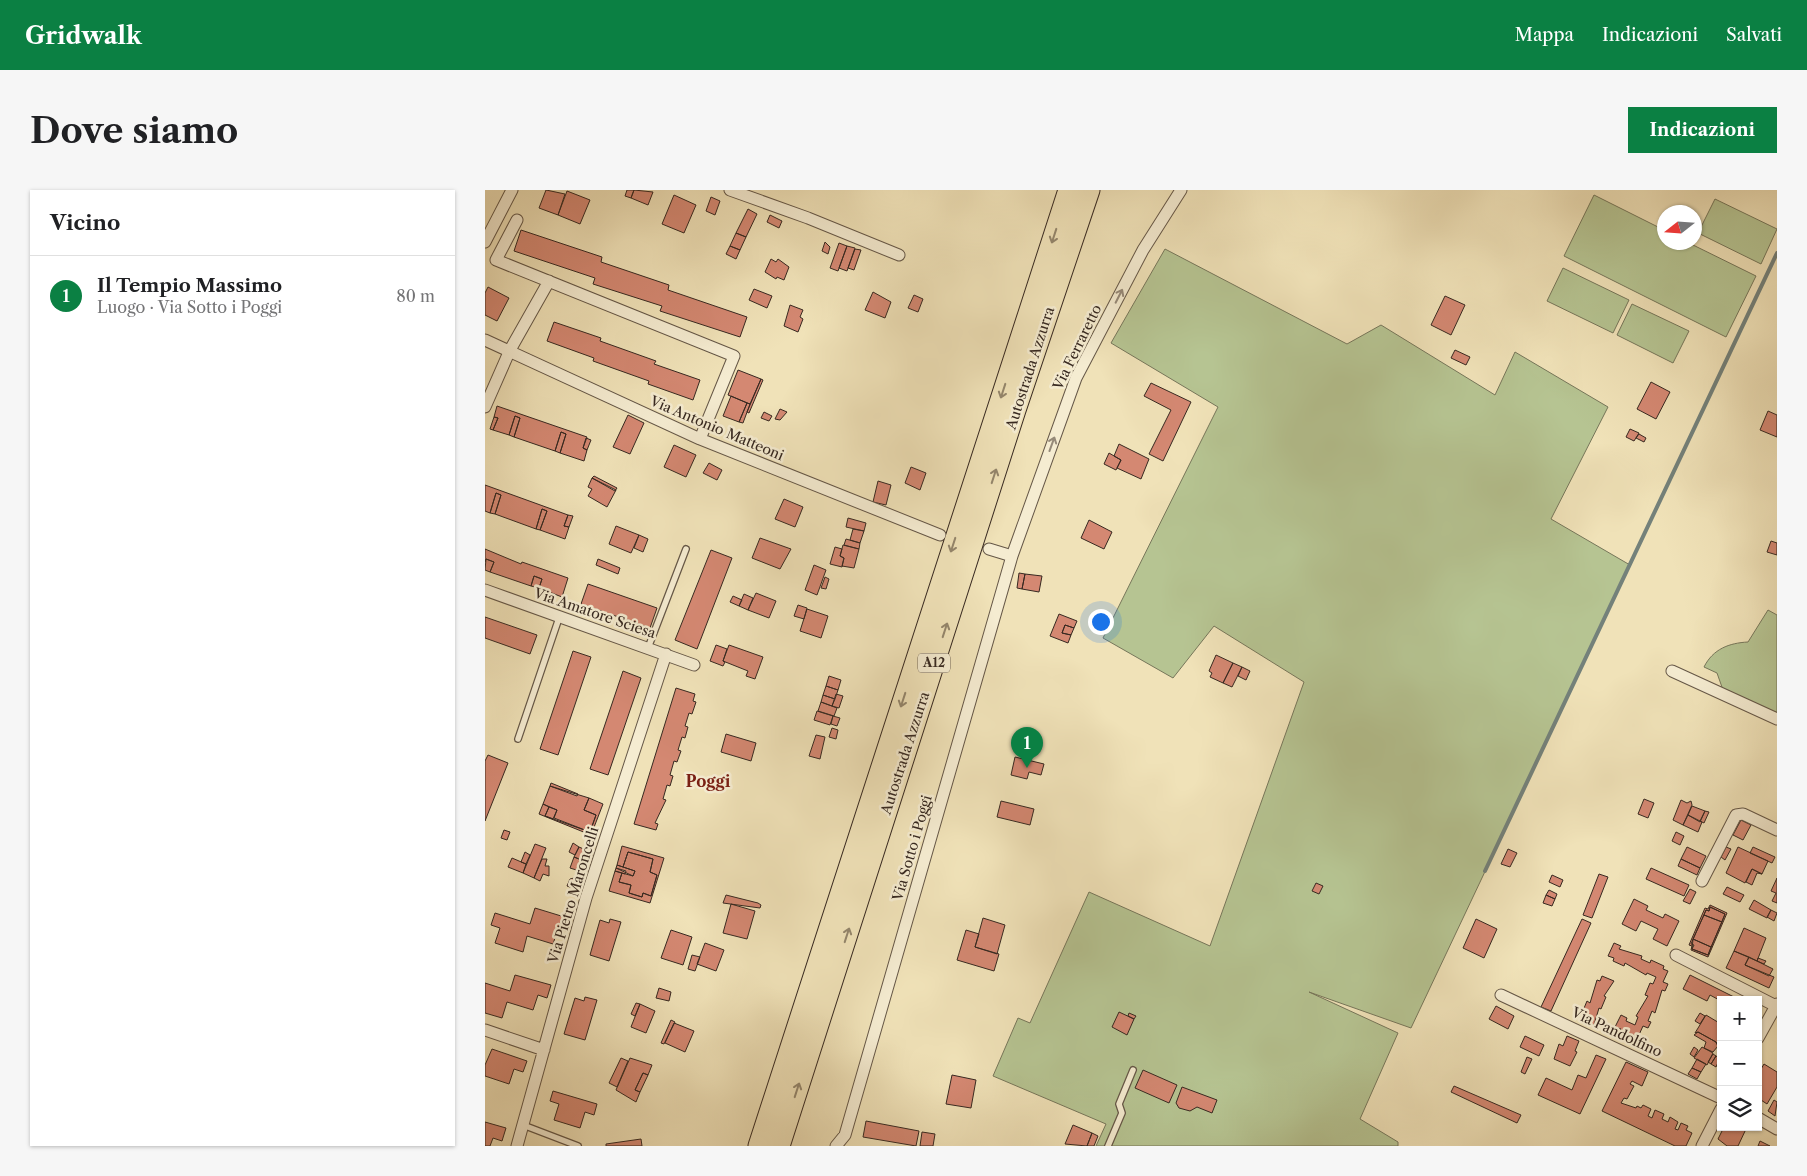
<!DOCTYPE html>
<html lang="it">
<meta charset="utf-8">
<style>
:root{--surface:#fff;--page:#f6f6f6;--text:#202124;--muted:#757577;--line:#e0e0e0;--accent:#0b8043}
body{margin:0;font-family:"Libre Caslon Text",serif;background:var(--page);color:var(--text)}
.controls{position:absolute;right:15px;bottom:15px;display:grid;overflow:hidden;border-radius:0px;box-shadow:0 1px 4px #0004}
.controls button{width:45px;height:45px;display:grid;place-items:center;padding:0;border:0;border-bottom:1px solid var(--line);background:var(--surface);color:var(--text);font:25px sans-serif}
.compass{position:absolute;left:1172px;top:15px;width:45px;height:45px;border-radius:50%;background:var(--surface);box-shadow:0 1px 4px #0004;rotate:253deg}
.you{position:absolute;left:615px;top:431px;width:18px;height:18px;margin:-12px;border:4px solid #fff;border-radius:50%;background:#1a73e8;box-shadow:0 0 0 8px #1a73e833}
.badge{display:grid;place-items:center;width:32px;height:32px;border-radius:50%;background:var(--accent);color:#fff;font-size:16px;font-weight:700}
.pin{position:absolute;translate:-50% -41px;filter:drop-shadow(0 1px 2px #0008)}
.pin::after{content:'';position:absolute;top:26px;width:18px;height:15px;background:inherit;clip-path:polygon(0 0,100% 0,50% 100%)}
.list{margin:0;padding:0;list-style:none}
h2{display:flex;justify-content:space-between;align-items:center;height:65px;margin:0;padding:0 20px;font-size:21px}
h2 small{font-size:16px;font-weight:400;color:var(--muted)}
.list li{display:grid;grid-template-columns:32px 1fr auto;gap:15px;align-items:center;box-sizing:border-box;height:80px;padding:0 20px;border-top:1px solid var(--line)}
.list b{display:block;font-size:19px;white-space:nowrap}
.list p{margin:0;font-size:16px;white-space:nowrap;color:var(--muted)}
.list em{font-size:16px;font-style:normal;color:var(--muted)}
.icon{flex:none;width:28px;height:28px;fill:none;stroke:currentColor;stroke-width:2;stroke-linecap:round;stroke-linejoin:round}
.map{position:relative;flex:none;width:1292px;height:956px;overflow:hidden;border-radius:0px}
header{display:flex;align-items:center;gap:30px;box-sizing:border-box;height:70px;padding:0 25px;background:var(--accent);color:#fff}
header strong{font-size:24px}
nav{display:flex;gap:28px;margin-inline-start:auto;font-size:18px}
.intro{display:flex;align-items:center;justify-content:space-between;box-sizing:border-box;height:120px;padding:0 30px}
h1{margin:0;font-size:35px}
.button{padding:12px 22px;border-radius:0px;background:var(--accent);color:#fff;font-size:18px;font-weight:700}
main{display:flex;gap:30px;padding:0 30px}
aside{flex:1;background:var(--surface);border-radius:0px;box-shadow:0 1px 4px #0004}
.map>svg:first-child{display:block}
.green{fill:#b6c492;stroke:#76765a}
.lines{fill:none;stroke-linecap:round;stroke-linejoin:round}
.stream{stroke:#74817a;stroke-width:4}
.building{fill:#d48872;stroke:#372921;fill-rule:evenodd}
.service-casing{stroke:#655747;stroke-width:8}
.minor-casing{stroke:#655747;stroke-width:13}
.motorway-casing{stroke:#372921;stroke-width:23}
.service{stroke:#f5ecd1;stroke-width:5.5}
.minor{stroke:#f5ecd1;stroke-width:11}
.motorway{stroke:#f0e2b8;stroke-width:21}
.oneway{stroke:#94866c}
.oneway2{stroke:#968a79}
.labels{text-anchor:middle;stroke-width:5;stroke-linejoin:round;paint-order:stroke}
.shield{fill:#f5ecd1;stroke:#706456;stroke-width:1}
.shield-label{font-size:12px;font-weight:bold;fill:#372921}
.street-label{font-size:14px;fill:#372921;stroke:#f5ecd1}
.quarter-label{font-size:16px;font-weight:bold;fill:#7a1f14;stroke:#f5ecd1}
</style>
<header>
<strong>Gridwalk</strong>
<nav><a>Mappa</a><a>Indicazioni</a><a>Salvati</a></nav>
</header>
<div class="intro"><h1>Dove siamo</h1><a class="button">Indicazioni</a></div>
<main>
<aside>
<h2>Vicino<small></small></h2>
<ul class="list">
<li><span class="badge">1</span><div><b>Il Tempio Massimo</b><p>Luogo · Via Sotto i Poggi</p></div><em>80 m</em></li>
</ul>
</aside>
<div class="map">
<svg width="1292" height="956" viewBox="0 0 1292 956">
<rect width="100%" height="100%" fill="#f0e2b8"/>
<filter id="stains"><feTurbulence type="fractalNoise" baseFrequency=".004" numOctaves="4"/><feColorMatrix values="0 0 0 0 .2 0 0 0 0 .09 0 0 0 0 .02 0 0 0 .5 -.17"/></filter>
<radialGradient id="worn" r=".72"><stop offset=".6" stop-color="#630" stop-opacity="0"/><stop offset="1" stop-color="#630" stop-opacity=".3"/></radialGradient>
<path class="green" d="M1109 5 1179 40 1180 52 1204 53 1271 86 1241 147 1079 66Z
M1230 9 1292 39 1276 74 1213 43Z
M680 59 862 154 896 135 1010 205 1030 162 1123 217 1066 329 1145 375 926 838 824 802 913 843 875 929 913 952V956H611L621 934 508 886 533 828 545 833 604 702 725 756 819 492 729 436 688 488 618 448 733 217 626 153Z
M1078 78 1144 110 1128 143 1062 111Z
M1147 114 1204 141 1188 173 1132 145Z
M1283 420 1292 425V523L1238 500 1232 483 1219 477C1228 459 1244 453 1263 452Z"/>
<g class="lines">
<path class="stream" d="M1000 681 1292 63"/>
</g>
<path class="building" d="M61 0 80 4 73 25 54 18Z
M142 0H149L146 8 140 6Z
M149 0 168 2 163 15 146 8Z
M82 1 105 10 95 34 73 25Z
M189 5 211 15 199 43 177 34Z
M226 7 235 11 230 25 221 21Z
M263 19 272 24 261 47 251 43Z
M285 25 297 31 294 38 282 32Z
M36 40 117 67 116 72 184 95 183 100 262 127 255 147 175 121 177 116 108 94 110 88 29 61Z
M251 43 261 47 255 60 245 56Z
M340 52 345 57 343 64 337 61Z
M354 53 362 56 353 81 345 78Z
M245 56 255 60 251 69 241 64Z
M362 56 370 58 362 81 354 78Z
M370 59 376 60 369 80 363 78Z
M286 69 291 72 293 69 304 77 299 90 292 87 291 89 280 82Z
M3 97 24 108 12 131 0 125V103Z
M269 99 287 106 282 118 264 110Z
M388 102 406 112 400 128 380 120Z
M429 105 438 109 433 122 423 118Z
M960 106 980 115 966 145 946 135Z
M305 115 318 120 315 127 318 129 313 142 299 136Z
M69 132 116 148 115 151 171 171 169 174 215 190 208 210 163 194 164 191 108 171 109 168 62 151Z
M970 160 985 167 981 175 966 168Z
M253 180 276 189 265 214 243 205Z
M276 189 278 190 264 223 262 222Z
M1166 192 1185 202 1171 229 1152 219Z
M666 193 706 212 678 271 664 264 686 220 659 206Z
M246 206 262 213 254 232 238 226Z
M262 213 265 214 258 233 254 232Z
M12 216 102 247 98 258 102 260 99 271 75 263 81 244 76 242 70 261 29 247 35 228 30 226 24 245 8 240 13 228 9 227Z
M295 219 302 222 295 230 290 229Z
M1283 221 1292 225V247L1275 240Z
M279 222 287 226 284 231 276 228Z
M143 225 159 233 145 264 128 257Z
M30 226 35 228 29 247 24 245Z
M9 227 13 228 8 240 5 239Z
M1145 239 1154 243 1149 251 1141 247Z
M76 242 81 244 75 263 70 261Z
M1154 244 1161 248 1159 252 1151 248Z
M262 247 269 249 267 255 260 252Z
M101 248 106 250 102 260 98 258Z
M634 254 664 269 656 289 632 278 636 270 629 266Z
M189 255 211 265 201 287 179 277Z
M624 263 636 270 631 280 619 274Z
M224 273 237 280 232 290 218 283Z
M426 277 441 283 435 300 420 293Z
M109 286 132 298 130 301 107 288Z
M107 288 131 300 122 317 103 306 107 299 103 297Z
M393 291 406 295 401 315 388 312Z
M0 295 83 325 79 336 84 337 80 349 55 340 62 321 57 319 51 339 10 324 16 305 11 303 5 323 0 321Z
M11 303 16 305 10 324 5 323Z
M299 309 318 317 310 337 290 329Z
M57 319 62 321 55 340 51 339Z
M83 325 88 326 84 337 79 336Z
M363 328 381 333 379 341 361 337Z
M604 330 627 342 619 359 596 348Z
M131 336 154 345 146 363 124 354Z
M368 339 379 341 375 353 365 350Z
M154 345 163 349 158 362 149 358Z
M275 348 306 359 295 379 267 368Z
M361 349 375 353 374 359 359 355Z
M1286 351 1292 353V365L1282 362Z
M358 355 374 359 369 378 357 376 359 368 355 366Z
M350 357 357 359 355 366 359 368 357 377 345 374Z
M0 359 36 374 37 372 83 388 77 407 54 398 57 389 49 386 46 396 5 382 9 372 1 369 0 372Z
M226 360 247 368 212 459 190 450Z
M1 369 9 372 5 382 0 380Z
M113 369 135 378 133 384 111 375Z
M329 375 341 380 332 405 320 400Z
M534 383 540 384 537 399 532 398Z
M540 384 557 386 554 402 537 399Z
M49 386 57 389 54 398 46 396Z
M340 387 344 389 341 399 336 398Z
M103 394 172 418 165 438 96 414Z
M271 403 291 411 284 428 263 420Z
M259 404 268 408 263 420 254 416Z
M248 406 257 410 254 416 245 412Z
M313 415 322 418 319 429 309 426Z
M322 419 343 426 336 448 315 441Z
M574 424 592 431 589 438 580 435 577 443 586 445 583 453 565 446Z
M0 427 52 445 45 464 0 448Z
M580 435 589 438 586 445 577 443Z
M231 455 242 459 238 471 240 472 238 476 225 471Z
M244 455 278 467 270 489 261 486 263 481 238 471Z
M88 461 106 467 73 565 55 559Z
M731 465 748 473 738 493 725 487 727 483 724 481Z
M748 473 757 477 747 497 738 493Z
M757 477 765 481 761 490 753 486Z
M138 481 156 488 123 585 105 579Z
M344 486 356 490 353 500 341 496Z
M341 496 353 500 350 509 338 505Z
M191 498 210 504 208 511 211 512 207 524 204 523 200 536 203 537 200 548 197 547 193 560 196 561 192 572 189 571 185 585 188 586 185 596 182 595 178 609 181 610 170 633 173 634 171 640 149 634Z
M351 504 358 506 354 518 347 516Z
M338 505 350 509 347 516 336 512Z
M336 512 352 518 349 526 333 521Z
M332 521 348 526 345 535 329 530Z
M348 526 355 528 352 536 346 534Z
M347 538 353 540 351 549 344 547Z
M241 544 271 553 266 571 236 562Z
M331 545 340 547 335 569 324 566Z
M3 565 23 573 0 631V571Z
M530 567 559 574 556 585 544 582 542 589 526 585Z
M66 593 93 604 92 606 65 596Z
M65 596 104 608 99 620 111 625 105 642 69 628 72 620 58 614Z
M104 608 118 614 106 645 54 624 58 614 64 617 60 626 105 642 111 625 99 620Z
M1159 609 1169 613 1163 628 1153 624Z
M1196 610 1202 613 1206 611 1207 615 1198 635 1188 630Z
M516 611 549 619 545 635 512 627Z
M1207 616 1220 621 1215 632 1203 625Z
M64 617 72 620 68 629 60 626Z
M1220 621 1224 622 1219 633 1215 631Z
M1203 625 1217 632 1213 642 1198 635Z
M1256 630 1266 635 1258 650 1248 645Z
M19 640 25 642 22 650 16 648Z
M1191 642 1199 646 1195 655 1187 651Z
M88 653 94 657 90 665 84 662Z
M50 654 61 658 49 688 38 683Z
M137 656 179 668 165 713 124 701 130 681 137 683 134 692 146 695 144 703 157 707 158 703 166 706 172 685 165 682 168 669 143 662 138 677 132 675Z
M94 657 108 663 104 673 89 667Z
M1202 657 1221 666 1215 678 1196 669Z
M1241 657 1246 659 1240 670 1236 667Z
M1253 657 1283 671 1277 684 1267 679 1260 693 1241 683Z
M1268 657 1290 667 1287 673 1265 663Z
M1023 659 1032 663 1025 677 1016 674Z
M40 662 45 665 41 674 36 672Z
M143 662 168 669 165 682 172 685 166 706 158 703 157 707 144 703 146 695 134 692 137 683 148 686 150 681 138 677Z
M89 667 104 673 101 683 85 678Z
M27 668 41 674 38 683 23 677Z
M57 669H62L60 676H64V686L58 684 55 691 49 688Z
M1196 669 1215 678 1212 685 1193 676Z
M132 675 150 681 148 686 131 678Z
M131 678 141 681 140 684 130 681Z
M1166 678 1204 695 1199 706 1161 689Z
M1267 679 1277 684 1272 683 1267 695 1261 692Z
M95 680 101 683 95 701 82 696 85 689 93 687Z
M1114 684 1123 687 1107 728 1098 725Z
M1067 685 1078 690 1075 697 1064 692Z
M1292 688V713L1287 711 1291 703 1286 701Z
M831 693 838 696 834 704 827 701Z
M1242 697 1259 705 1255 712 1238 704Z
M1205 699 1211 702 1205 714 1198 711Z
M1064 700 1072 704 1070 709 1061 705Z
M241 705 273 713 276 715 275 718 238 713Z
M1061 705 1070 709 1067 716 1058 713Z
M1149 709 1163 716 1161 720 1178 728 1180 724 1194 731 1182 756 1168 749 1173 739 1156 731 1151 741 1137 734Z
M1269 710 1286 720 1282 728 1264 719Z
M246 714 270 721 262 749 238 743Z
M1225 715 1242 723 1223 767 1206 760 1207 756 1204 755 1220 718 1223 719ZM1225 717 1240 724 1223 765 1207 759 1209 755 1206 754 1221 720 1224 721Z
M1225 717 1240 724 1237 732 1219 725 1221 720 1224 721Z
M50 718 86 729 82 741 73 739 68 754 42 746 38 762 10 753 15 738 6 735 10 723 45 734Z
M1286 720 1292 723 1289 731 1282 727Z
M1219 725 1237 732 1226 757 1208 749Z
M498 728 520 735 512 764 490 757Z
M125 729 136 732 124 771 105 765 115 730 124 733Z
M991 729 1012 739 999 768 978 758Z
M1097 729 1106 733 1066 821 1056 817Z
M1259 738 1281 748 1272 771 1249 761Z
M186 740 207 747 198 775 176 768Z
M481 740 494 744 490 757 514 764 509 781 472 770Z
M1208 749 1226 757 1223 765 1207 759Z
M220 753 239 760 231 781 212 774Z
M1129 753 1136 756 1134 759 1157 766 1156 769 1165 773 1166 770 1179 776 1178 779 1183 781 1178 792 1183 794 1180 801 1177 800 1170 823 1167 821 1163 831 1166 832 1163 838 1158 836 1153 847 1148 845 1147 847 1134 842 1136 839 1130 837 1136 825 1142 828 1141 831 1150 835 1153 827 1151 826 1163 806 1160 805 1165 793 1168 794 1171 787 1162 783 1161 785 1140 773 1139 776 1128 771 1129 768 1123 766Z
M1249 761 1264 767 1260 775 1289 787 1284 798 1241 778Z
M207 765 215 767 210 781 203 779Z
M1264 767 1288 779 1284 786 1260 775Z
M1273 768 1281 771 1279 774 1272 771Z
M30 785 66 795 62 808 53 805 48 820 22 812 17 828 0 823V793L25 801Z
M1205 785 1255 810 1236 811 1225 805 1222 811 1198 799Z
M1117 786 1129 791 1119 806 1121 807 1116 819 1114 818 1109 835 1097 830 1099 825 1097 823 1102 811 1105 813 1112 790 1115 791Z
M174 798 186 802 184 811 171 808Z
M100 807 112 810 100 850 79 844 90 808 99 811Z
M151 813 155 814 150 826 146 824Z
M155 814 170 821 161 843 146 837Z
M1011 816 1029 826 1023 839 1004 829Z
M634 822 649 829 642 845 627 837Z
M644 823 651 826 649 829 643 826Z
M1215 823 1220 826 1215 834 1210 831Z
M1221 825 1236 834V851L1233 856 1231 852 1213 842 1210 843Z
M186 830 190 832 179 854 176 853Z
M189 833 209 841 200 862 180 853Z
M1213 842 1231 852 1233 856 1228 862 1219 858 1221 852 1209 845Z
M1040 846 1059 855 1054 866 1035 857Z
M1082 846 1094 851 1090 861 1092 862 1085 876 1069 869 1074 854 1078 856Z
M1209 857 1213 860 1209 867 1205 864Z
M1217 857 1228 863 1222 875 1209 868Z
M7 859 42 871 38 882 29 879 24 894 0 886V875Z
M1228 864 1231 866 1226 874 1223 872Z
M1111 865 1121 869 1095 924 1053 905 1061 888 1087 900 1093 885 1101 888Z
M1231 866 1235 868 1231 877 1226 874Z
M1042 867 1047 869 1040 884 1036 882Z
M136 868 143 871 132 897 124 893Z
M145 868 167 875 163 885 158 883 150 900 155 902 151 912 131 900Z
M1212 869 1221 874 1216 882 1207 878Z
M1141 872 1163 882 1157 896 1147 891 1145 894 1149 896 1142 909 1139 908 1136 913 1151 918 1152 916 1156 918 1158 915 1166 919 1163 926 1167 928 1170 920 1179 924 1177 929 1183 932 1185 927 1193 932 1190 939 1193 940 1196 933 1203 936 1201 940 1207 943 1201 956H1190L1117 921Z
M1279 874 1292 882V897L1282 914 1273 908V884Z
M1207 878 1216 882 1212 889 1203 884Z
M658 880 692 895 684 913 650 898Z
M158 883 163 885 155 902 150 900Z
M467 885 491 890 486 918 461 914Z
M969 896 1036 925 1032 933 966 902Z
M697 897 732 910 727 923 712 917 705 921 694 918 691 913Z
M68 901 112 914 109 925 100 922 95 938 69 930 74 914 65 911Z
M1289 910 1292 912 1290 926 1283 921Z
M381 931 434 941 431 956 378 947Z
M0 932 21 938 17 951 8 948 5 956H0Z
M588 935 607 943 602 956 580 954Z
M1239 937 1261 939 1253 956H1242L1233 949Z
M437 942 450 944 448 956H435Z
M607 943 613 946 609 956H602Z
M156 949 157 956H121V954Z
M1275 951 1285 956H1273Z"/>
<g class="lines">
<g class="service-casing">
<path id="service" d="M163 458 201 359
M33 549 74 428
M38 935 93 956
M623 956 637 923 634 914 648 880"/>
</g>
<g class="minor-casing">
<path id="minor" d="M245 0 323 28 414 65
M32 30 11 70 249 166 215 249
M0 52 27 0
M0 150 215 249 455 345
M0 217 25 160 64 91
M504 359 527 366
M0 400 209 475
M1187 481 1292 529
M1217 691 1251 625 1258 624 1292 640
M1191 765 1291 816
M1016 805 1236 908
M0 840 59 860
M1273 848 1292 814
M1273 928 1292 939
M32 956 101 708 181 464
M351 956 360 945 527 366 591 188 658 60 696 0
M1217 956 1236 919"/>
</g>
<g class="motorway-casing">
<path id="motorway" d="M274 956 584 0
M294 956 530 220 604 0"/>
</g>
<use href="#service" class="service"/>
<use href="#minor" class="minor"/>
<use href="#motorway" class="motorway"/>
</g>
<defs><path id="oneway-shaft" d="M-6 0H5M1.5-3L5.5 0L1.5 3" fill="none" stroke-width="1.6" stroke-linecap="round" stroke-linejoin="round" transform="scale(1.25)"/></defs>
<g class="oneway">
<use href="#oneway-shaft" transform="translate(569 46) rotate(108)"/>
<use href="#oneway-shaft" transform="translate(518 201) rotate(108)"/>
<use href="#oneway-shaft" transform="translate(509 286) rotate(-72)"/>
<use href="#oneway-shaft" transform="translate(468 355) rotate(108)"/>
<use href="#oneway-shaft" transform="translate(460 440) rotate(-72)"/>
<use href="#oneway-shaft" transform="translate(418 510) rotate(108)"/>
<use href="#oneway-shaft" transform="translate(362 745) rotate(-72)"/>
<use href="#oneway-shaft" transform="translate(312 900) rotate(-72)"/>
</g>
<g class="oneway2">
<use href="#oneway-shaft" transform="translate(634 106) rotate(-63)"/>
<use href="#oneway-shaft" transform="translate(567 254) rotate(-70)"/>
</g>
<g class="labels">
<rect class="shield" x="433" y="463.5" width="32" height="19" rx="4"/>
<g class="shield-label">
<text x="449" y="477">A12</text>
</g>
<g class="street-label">
<text transform="translate(592 157) rotate(-64)" y="5">Via Ferraretto</text>
<text transform="translate(545 178) rotate(-72)" y="5">Autostrada Azzurra</text>
<text transform="translate(232 238) rotate(23)" y="5">Via Antonio Matteoni</text>
<text transform="translate(110 423) rotate(19)" y="5">Via Amatore Sciesa</text>
<text transform="translate(420 563) rotate(-72)" y="5">Autostrada Azzurra</text>
<text transform="translate(427 658) rotate(-74)" y="5">Via Sotto i Poggi</text>
<text transform="translate(88 705) rotate(-73)" y="5">Via Pietro Maroncelli</text>
<text transform="translate(1132 842) rotate(25)" y="5">Via Pandolfino</text>
</g>
<g class="quarter-label">
<text x="223" y="597">Poggi</text>
</g>
</g>
<rect width="100%" height="100%" filter="url(#stains)"/>
<rect width="100%" height="100%" fill="url(#worn)"/>
</svg>
<div class="controls">
<button>+</button>
<button>−</button>
<button><svg class="icon" aria-label="layers" viewBox="0 0 24 24"><path d="M12 4l9 5-9 5-9-5zM3 14l9 5 9-5"/></svg></button>
</div>
<svg class="compass" viewBox="-18 -18 36 36"><path d="M0-13l5 13h-10z" fill="#e53935"/><path d="M0 13l5-13h-10z" fill="#757577"/></svg>
<div class="you"></div>
<div class="pin badge" style="left:542px;top:578px">1</div>
</div>
</main>
